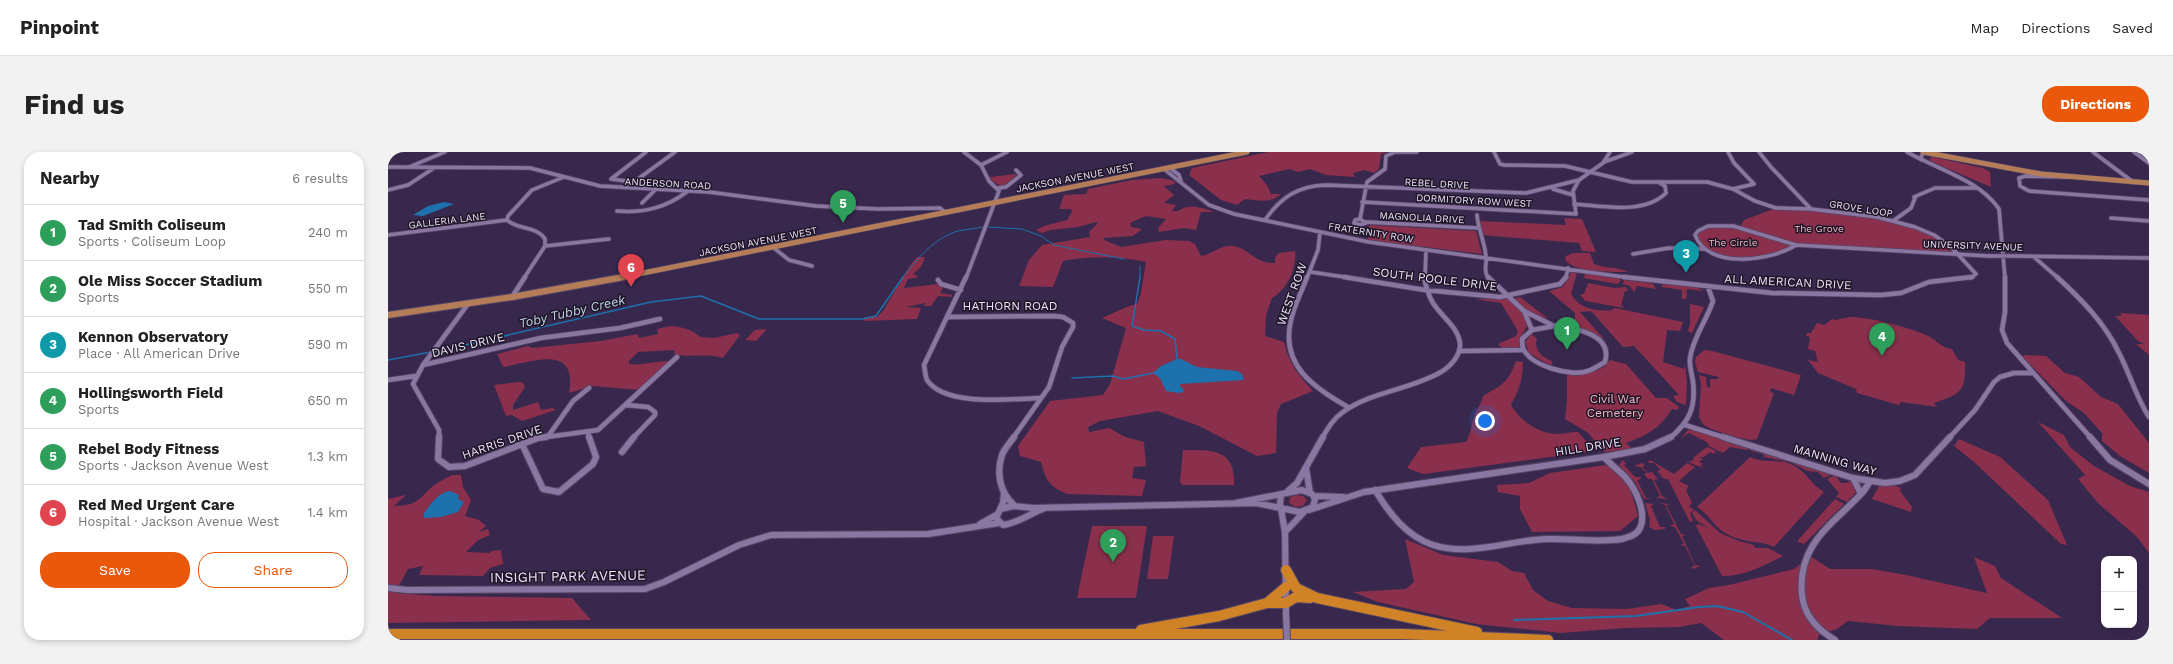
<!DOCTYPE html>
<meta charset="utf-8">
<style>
:root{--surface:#fff;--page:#f2f2f2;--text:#222;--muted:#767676;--line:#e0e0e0;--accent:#ea580c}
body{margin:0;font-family:"Work Sans",sans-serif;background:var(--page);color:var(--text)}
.controls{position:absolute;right:12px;bottom:12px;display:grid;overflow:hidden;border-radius:8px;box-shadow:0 2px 6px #0003}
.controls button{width:36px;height:36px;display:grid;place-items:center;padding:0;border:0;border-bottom:1px solid var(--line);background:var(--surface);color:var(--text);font:20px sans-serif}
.you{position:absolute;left:1097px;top:269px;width:14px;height:14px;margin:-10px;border:3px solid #fff;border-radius:50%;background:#1a73e8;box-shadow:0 0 0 6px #1a73e833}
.badge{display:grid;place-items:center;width:26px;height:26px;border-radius:50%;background:var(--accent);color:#fff;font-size:13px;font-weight:700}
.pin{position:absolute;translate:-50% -33px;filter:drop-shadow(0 1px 2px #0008)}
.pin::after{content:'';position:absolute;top:21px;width:14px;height:12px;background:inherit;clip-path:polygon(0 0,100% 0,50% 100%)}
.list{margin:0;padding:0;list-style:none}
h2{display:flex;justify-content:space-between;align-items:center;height:52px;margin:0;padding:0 16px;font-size:17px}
h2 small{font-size:13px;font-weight:400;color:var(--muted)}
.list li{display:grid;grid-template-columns:26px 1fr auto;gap:12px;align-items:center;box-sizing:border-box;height:56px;padding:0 16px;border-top:1px solid var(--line)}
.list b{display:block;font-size:15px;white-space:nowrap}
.list p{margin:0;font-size:13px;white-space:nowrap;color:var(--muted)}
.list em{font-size:13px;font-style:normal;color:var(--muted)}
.actions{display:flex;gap:8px;padding:12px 16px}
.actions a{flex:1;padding:9px 0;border:1px solid var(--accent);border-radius:16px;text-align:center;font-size:14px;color:var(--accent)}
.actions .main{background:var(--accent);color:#fff}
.map{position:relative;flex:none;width:1761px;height:488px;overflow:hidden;border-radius:16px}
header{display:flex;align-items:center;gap:24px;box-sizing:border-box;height:56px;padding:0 20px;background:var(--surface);border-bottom:1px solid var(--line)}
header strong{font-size:19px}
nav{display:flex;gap:22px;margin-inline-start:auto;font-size:14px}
.intro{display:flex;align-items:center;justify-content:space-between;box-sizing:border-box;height:96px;padding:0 24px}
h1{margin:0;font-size:28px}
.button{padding:10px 18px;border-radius:16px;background:var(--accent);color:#fff;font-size:14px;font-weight:700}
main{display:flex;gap:24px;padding:0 24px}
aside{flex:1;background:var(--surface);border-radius:16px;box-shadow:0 2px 6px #0003}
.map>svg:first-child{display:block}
.green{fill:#8a304c}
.water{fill:#1d71ac}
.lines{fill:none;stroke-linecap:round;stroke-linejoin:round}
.stream-far2{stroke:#1d71ac;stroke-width:1}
.stream-far1{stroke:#1d71ac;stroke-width:1.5}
.stream{stroke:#1d71ac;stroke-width:2}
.minor-far2-casing{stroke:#574767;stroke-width:5}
.minor-far1-casing{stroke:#574767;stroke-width:6}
.minor-casing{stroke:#574767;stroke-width:8}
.major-far1-casing{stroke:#574767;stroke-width:6}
.major-casing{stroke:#574767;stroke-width:8}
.highway-casing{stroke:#574767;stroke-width:12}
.minor-far2{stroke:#8976a1;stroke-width:3.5}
.minor-far1{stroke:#8976a1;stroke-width:4.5}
.minor{stroke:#8976a1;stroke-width:6}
.major-far1{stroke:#b47d58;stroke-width:5}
.major{stroke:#b47d58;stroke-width:6}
.highway{stroke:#d08227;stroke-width:10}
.minor-bridge-far1-casing{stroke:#574767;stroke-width:5;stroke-linecap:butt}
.minor-bridge-casing{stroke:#574767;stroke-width:8;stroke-linecap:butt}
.minor-bridge-far1{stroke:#8976a1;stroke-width:3.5}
.minor-bridge{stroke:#8976a1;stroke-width:6}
.labels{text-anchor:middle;stroke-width:3;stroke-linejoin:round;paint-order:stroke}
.far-street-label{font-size:10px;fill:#efe5fd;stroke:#1d1526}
.far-park-label{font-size:10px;fill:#f6bac7;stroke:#1d1526}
.street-label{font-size:12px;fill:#efe5fd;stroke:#1d1526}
.park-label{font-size:12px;fill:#f6bac7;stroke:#1d1526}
.water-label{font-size:13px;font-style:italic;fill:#c0d6e9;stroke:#1d1526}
.near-street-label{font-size:14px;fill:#efe5fd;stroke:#1d1526}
</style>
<header>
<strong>Pinpoint</strong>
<nav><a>Map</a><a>Directions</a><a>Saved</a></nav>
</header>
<div class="intro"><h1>Find us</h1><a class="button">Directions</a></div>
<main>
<aside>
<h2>Nearby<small>6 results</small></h2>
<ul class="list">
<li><span class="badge" style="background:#2e9e5b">1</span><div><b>Tad Smith Coliseum</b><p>Sports · Coliseum Loop</p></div><em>240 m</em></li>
<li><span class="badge" style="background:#2e9e5b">2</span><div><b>Ole Miss Soccer Stadium</b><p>Sports</p></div><em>550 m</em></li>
<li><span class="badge" style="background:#0f9aa8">3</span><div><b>Kennon Observatory</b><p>Place · All American Drive</p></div><em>590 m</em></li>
<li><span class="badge" style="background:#2e9e5b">4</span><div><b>Hollingsworth Field</b><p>Sports</p></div><em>650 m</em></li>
<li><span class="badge" style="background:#2e9e5b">5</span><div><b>Rebel Body Fitness</b><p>Sports · Jackson Avenue West</p></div><em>1.3 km</em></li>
<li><span class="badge" style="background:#e0444e">6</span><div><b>Red Med Urgent Care</b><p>Hospital · Jackson Avenue West</p></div><em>1.4 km</em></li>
</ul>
<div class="actions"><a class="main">Save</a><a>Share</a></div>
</aside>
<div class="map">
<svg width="1761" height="488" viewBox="0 0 1761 488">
<rect width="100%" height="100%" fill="#39284d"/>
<path class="green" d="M880 0H999L993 2 991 17 986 21 976 18 965 21 967 25 938 23 922 17 910 20 902 17 871 24 879 33 883 42H893C883 52 870 48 857 47L849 53 833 48 801 23 804 16Z
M1545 5 1595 16 1602 20 1603 35 1542 9V6Z
M629 22 616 35 605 30 602 25Z
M774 26 786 29 787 32 776 34 786 43 776 51 788 53 784 59C793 60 794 55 800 55 808 54 819 57 826 60H813L808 78 796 76 771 80 770 76 778 67 758 64 742 71 743 75 754 77 745 84 716 86V88L733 95 778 88 801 89 807 92 813 104C824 103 833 92 845 94 861 96 867 112 887 111V105L891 101 907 99C909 116 899 138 884 146L878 163 877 184 896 190C901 211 910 223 925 239L893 252 889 261 888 301 869 304 811 274 770 259 712 269 700 275 701 280 721 276 737 285 756 290 758 314 746 315 744 326 758 328 754 344 680 342C662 336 657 327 653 310L632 304 630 294 662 249 715 243 722 232 738 176 714 166C726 161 736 155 749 152L753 141 758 110C731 104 701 104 675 109L665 135 631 134 641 108 654 93 702 85 701 80 710 71 708 70 690 75 662 78 654 81 648 78 656 74 679 68 684 60 683 57H671L676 43 698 42 700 37 744 28Z
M1388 56C1438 57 1492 60 1539 79 1550 84 1561 95 1571 103L1408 93 1379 105 1344 106 1317 97 1310 91 1307 83 1320 74 1352 75 1356 68Z
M1176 66 1194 67 1208 100 1194 99 1191 91 1094 83 1092 69 1178 73Z
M982 73 1088 79 1094 102 979 88 982 82H987V78L980 75Z
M1185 101H1202L1206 112C1217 117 1230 114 1240 120 1226 120 1184 121 1177 107L1178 104Z
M529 105H537L533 115 525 122 531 125 520 127 516 136 550 132 555 136 552 141 564 143V145L550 144 543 154H536L537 151 518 155 533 156 529 167 475 169 477 165H489L495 159 521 115Z
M1184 119 1192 121H1189L1183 142C1191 157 1210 160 1225 158L1224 157 1227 156 1295 170 1292 179 1279 178 1275 210 1296 217 1297 213 1299 230 1298 253 1289 250 1285 244 1291 243 1246 194 1235 195 1203 159 1192 160 1216 187 1187 175 1184 169 1187 168V161L1161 139 1175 135Z
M1197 121 1231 126 1233 129 1229 132 1196 126Z
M1236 128 1262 131 1265 132 1268 137 1249 134 1246 140 1242 134 1235 132Z
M1200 131 1226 136 1238 135 1240 139H1237L1233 153 1236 156 1197 149 1192 142H1196Z
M1274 132 1307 135 1316 139 1299 137V139H1295L1299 140 1298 147H1294V138L1274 135Z
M1132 145 1159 166 1156 167 1135 156 1126 147Z
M1086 147H1122L1136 159 1139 174 1132 186 1131 196H1114L1110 192 1128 184 1130 179 1113 151Z
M1302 152 1316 155 1304 181 1300 179 1302 172Z
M1732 161 1761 163V203L1748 192H1756L1750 189 1727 164H1734Z
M1462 165C1481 165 1520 175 1538 183 1548 187 1553 196 1564 197L1570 208 1577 210C1578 240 1573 242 1546 251L1549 255 1513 250 1511 253 1469 241 1468 237 1430 221 1420 208 1430 210 1427 199 1420 197 1422 185 1418 184 1419 181H1423L1429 171 1436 173 1444 167 1447 168Z
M283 174C293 175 304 177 312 185L326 186 349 181 352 183 335 206C319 201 302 206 286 202V198L250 200 241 209V212C252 214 268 209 281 209L251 238 205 234 181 241C190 191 144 210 115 215L109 202 140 194 144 196 213 189 249 182 251 186 270 182 269 177Z
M377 177 378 178 368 189 357 188 367 178Z
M1144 182 1149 187C1145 198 1155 206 1164 209L1163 214 1141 201 1137 190Z
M1316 198 1324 199 1413 223 1406 243 1383 236 1382 240 1386 241 1369 287C1362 291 1327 279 1319 275 1315 273 1313 269 1311 265L1313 232 1311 223 1318 225 1319 235 1322 236V227H1330L1331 225 1310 220 1307 210 1308 205Z
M1636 203 1658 204 1677 221 1691 225 1713 245 1730 252 1761 291V321L1732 304 1714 289V281L1696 261 1678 249 1635 205Z
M1222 208 1238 212 1268 246H1279L1291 255 1289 258 1284 257C1271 277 1260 283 1238 291L1243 296 1242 297 1217 300 1199 280 1177 267 1179 248V223L1175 221C1192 222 1211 224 1222 208Z
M1128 209 1135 210C1135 227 1131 238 1123 253 1131 268 1150 281 1167 282 1175 282 1183 280 1190 280L1199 290 1200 300 1035 322 1019 316 1033 295 1078 290C1084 279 1083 273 1087 262 1090 254 1093 254 1095 244 1114 233 1120 231 1128 209Z
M131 230 135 231 137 235 125 253V258L150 250 153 258 164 256 168 258 134 269 124 263 118 264 106 233Z
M1650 270 1676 283 1682 295 1706 314 1742 334 1761 340V401L1749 385 1710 351 1690 327 1697 323Z
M1300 278H1303L1363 295 1359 298 1342 295 1335 301 1321 294 1319 290 1301 281 1293 286Z
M1571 287 1612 305 1660 348 1679 393 1673 392 1586 310 1566 294Z
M1319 295 1328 299 1326 302 1322 300 1316 305H1311L1315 307 1311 310 1315 312 1312 314 1317 317 1300 310 1306 308 1305 306Z
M1367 296 1444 322 1436 326 1430 320 1420 319 1402 310 1376 305 1375 301 1362 299Z
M795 298C824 298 848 297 846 333H794L792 330Z
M1362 305C1375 312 1391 306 1405 313 1419 320 1423 333 1436 340L1386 395C1372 388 1355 391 1341 383 1324 375 1322 362 1309 355Z
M1235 308 1238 312 1236 313 1247 325H1252L1253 327 1249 328 1258 346 1263 347H1256L1247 330 1231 313Z
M1262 308 1286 322 1299 311 1307 315 1291 329 1301 334 1298 338 1304 351 1301 354 1306 358 1302 361 1305 369 1302 370 1280 327H1276L1269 319 1273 318 1266 311H1261L1260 310Z
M1254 311 1257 314 1254 315 1260 321 1264 320 1270 327 1266 328 1274 344 1280 347 1268 346 1272 344 1264 327H1260L1256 322 1259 321 1252 315 1246 314Z
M1218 313 1234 324 1243 339 1250 364 1232 379 1144 380 1132 357V344L1110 340 1109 333 1141 331 1162 321Z
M64 323H73L75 335 83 348 77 364 91 368 98 374 91 380 100 377 102 383 90 388 78 400 101 401 103 399 113 398 115 412 102 416 95 424 31 423 35 414 20 417 7 441 50 444 184 446 203 468 0 471V347L18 343 6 354C31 353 29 348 45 334 50 330 58 326 64 323Z
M1447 323 1453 331H1460L1461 329 1466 332 1468 340 1459 350 1448 345 1451 341 1439 327Z
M1491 334H1508L1513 336 1512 339 1524 355 1523 360 1484 347Z
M908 343 915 344 919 348 915 354 908 355 901 351 902 345Z
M1447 347 1456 352 1416 392 1410 390V388Z
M1257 351 1266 352 1263 354 1272 375H1277V377L1267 378 1261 375 1262 368Z
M1271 351 1282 352 1278 353 1293 382 1298 383 1294 384 1307 413 1313 414 1305 417 1303 415 1307 414 1297 394 1292 393 1296 392 1287 375 1282 374 1286 372 1277 353Z
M1307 358 1332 381 1351 389 1366 393 1367 396H1380L1395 404C1374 414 1358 424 1334 424L1308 374 1310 372 1320 376 1308 368 1304 361Z
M704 374H759L748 446H689Z
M765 384H786L780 427H759Z
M1017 387 1055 403 1110 410 1124 419 1136 421 1145 438 1160 449 1184 456 1239 457 1273 452 1289 458 1302 454 1297 447 1321 436 1341 433 1406 417 1422 404 1442 417H1484L1518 423 1599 441 1586 405 1607 414 1613 426 1674 466H1602L1589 477 1510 474 1460 469 1449 477 1431 483 1429 488H1336L1313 471 1291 475 1237 476 1173 481 1088 472 990 450 965 440 1018 437 1026 430Z"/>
<path class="water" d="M56 50 66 52 35 64 25 63 40 54Z
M789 207H793L809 215 849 219 854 222 856 228 792 232V234L796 238 795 240 791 241 778 239 772 226 765 221 773 214Z
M62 339 71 343 70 347 76 350 70 360 53 365 36 366V361C42 353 51 340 62 339Z"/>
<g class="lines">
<path class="stream-far2" d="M600 75 634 77 653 84 666 93 736 107
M752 114V126
M514 126C529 107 546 86 570 79 578 77 587 77 595 75"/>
<path class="stream-far1" d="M752 125 744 174 756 178 773 179 787 187 789 207
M47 200 263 150 313 144 371 167H474L488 164 515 125
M0 208 43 200
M684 226 725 224 735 227 765 221"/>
<path class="stream" d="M1126 468 1248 464 1311 455 1329 454 1355 460 1404 488"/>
<g class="minor-far2-casing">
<path id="minor-far2" d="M576 0 593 13 601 29 611 39 578 126
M1106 0 1112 12 1116 13 1177 14 1244 30H1319L1345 37 1367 49 1388 56 1423 57 1489 65 1527 75 1546 83 1563 95 1588 122 1583 126
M1340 0 1346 11 1366 32 1345 37
M1371 0 1383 15 1423 57
M1519 0 1534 8
M1535 0 1533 6 1535 8C1561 21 1594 32 1611 57L1617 126
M1705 0 1745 30
M1746 0 1761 11
M1216 10 1244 0
M593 13 619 0
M0 15 142 16 212 34 321 40 428 54 490 57 552 56 558 61
M21 15 57 0
M782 16 791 23 793 29
M776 17 821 53 846 62 981 90 1243 126
M1681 25 1638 24 1631 26 1632 34 1641 39 1761 48
M246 30 223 27 258 0
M243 32 287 0
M610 36 618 35 633 23 628 18
M1165 37 1185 43
M0 38 20 33 46 16
M1526 45 1547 36H1589
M974 50 1188 62 1185 39 1191 28
M254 51 267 38
M1186 52C1214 54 1256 63 1278 41L1277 34 1272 31
M229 59C256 61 278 56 300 39
M1089 63C1090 77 1097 91 1098 105 1099 114 1095 118 1100 126
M1723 66 1761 69
M972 67 979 30 997 17 998 4 1007 0H1029
M972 67 978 71 973 73 966 71 967 68Z
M877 68C893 45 910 34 938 33L1138 41 1191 28 1215 11 1222 0
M1505 69 1523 56 1527 46
M978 70 1090 76
M1320 74H1345L1408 93C1383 109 1320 118 1307 83L1310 79Z
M0 83 119 68
M1408 93 1601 104
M157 94 221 87
M386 96 401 108 424 114
M1245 102 1281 96 1317 97
M1628 104 1761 106
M1646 105 1670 126
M923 120 963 126
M136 126 157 94V87C149 74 130 78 119 68L120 64 144 38 176 25
M919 126 930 98 932 80
M1037 126 1038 98
M1178 126 1180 116"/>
</g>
<g class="minor-far1-casing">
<path id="minor-far1" d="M578 125 536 213C537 217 537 224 539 228 557 255 623 247 652 246
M919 125C914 139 906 154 903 168 892 213 926 236 960 255
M956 125 1037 138 1112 145 1172 132 1178 125
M1100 125 1136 159
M1236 125 1384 141 1493 143 1513 141 1541 130 1584 125
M1617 125V160L1614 178 1619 191 1703 286
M1669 125C1693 147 1717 171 1731 201 1742 222 1748 245 1761 265
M550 128 553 132 573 138
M124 145 137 125
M561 165 666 164 675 165 685 171V175L674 195 661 235 625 286
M1167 174C1187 176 1225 182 1217 210 1212 213 1206 217 1200 219 1183 225 1142 214 1135 196 1134 193 1134 189 1134 187L1144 178Z
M1144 178 1136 159 1166 174
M1073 199 1134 198
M35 213 153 186 232 176 272 167
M0 228 28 224
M238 253 260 255 267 260V263L245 286
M1297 273 1338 286
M200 281 202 286
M161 283 185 249 201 236
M51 286V278L25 232 35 213 80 152
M151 286 210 278 289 205
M934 286C940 276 945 267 955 260 984 239 1022 238 1053 220 1063 214 1073 203 1072 191 1070 175 1053 164 1045 151 1040 143 1038 135 1036 125
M1282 286C1301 270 1308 256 1305 230 1304 222 1301 213 1302 206 1305 185 1319 168 1325 149L1320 135
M1561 286 1587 258 1606 230 1612 225 1626 221H1644"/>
</g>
<g class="minor-casing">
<path id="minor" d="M51 285 50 307 61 315 77 314 150 286 158 285
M1335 285 1465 326 1497 331 1512 329 1527 323 1562 285
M1702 285 1722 308 1761 332
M134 292 155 337 171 340 205 312 208 305 201 285
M234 300 246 285
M918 316 922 341
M1465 326 1473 342
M987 338C1001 361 1018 384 1045 393 1082 405 1121 388 1159 387 1184 386 1209 391 1234 387 1241 385 1249 383 1252 376 1259 362 1248 337 1238 326 1231 318 1223 313 1216 305
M900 339 909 331 935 285
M616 342 615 351 608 366 615 373C630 371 641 362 655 357
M893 343 892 351 897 380 898 461
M926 344 955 345
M626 353C612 341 608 321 614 303 616 297 622 291 626 285
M613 357 625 354 645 356 868 351 912 360 925 355 927 347 924 342 914 338 848 351
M921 358 976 340 1216 305 1257 297 1283 285
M592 372 608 363
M897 380 916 360
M0 436 19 438 257 437 276 430 351 393 383 383 540 382 611 371
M1447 488C1430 478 1416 463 1414 443 1409 392 1444 373 1475 340L1481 331"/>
</g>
<g class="major-far1-casing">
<path id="major-far1" d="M1535 0 1653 22 1761 31
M230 126 859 0"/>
</g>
<g class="major-casing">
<path id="major" d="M0 163 124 145 236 125"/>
</g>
<g class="highway-casing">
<path id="highway" d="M898 418 908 436 929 446 1089 480
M879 451 898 435
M753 478 831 464 879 451H898L908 445 922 446
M0 482H1014L1160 488"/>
</g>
<use href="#minor-far2" class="minor-far2"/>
<use href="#minor-far1" class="minor-far1"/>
<use href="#minor" class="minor"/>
<use href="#major-far1" class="major-far1"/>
<use href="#major" class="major"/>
<use href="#highway" class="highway"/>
<g class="minor-bridge-far1-casing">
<path id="minor-bridge-far1" d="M1601 104H1628"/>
</g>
<g class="minor-bridge-casing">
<path id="minor-bridge" d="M898 461 899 488"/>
</g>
<use href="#minor-bridge-far1" class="minor-bridge-far1"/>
<use href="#minor-bridge" class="minor-bridge"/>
</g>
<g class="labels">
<g class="far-street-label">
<text transform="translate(687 25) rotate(-11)" y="4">JACKSON AVENUE WEST</text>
<text transform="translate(280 31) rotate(3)" y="4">ANDERSON ROAD</text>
<text transform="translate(1049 31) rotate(3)" y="4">REBEL DRIVE</text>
<text transform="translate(1086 48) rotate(3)" y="4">DORMITORY ROW WEST</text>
<text transform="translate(1473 56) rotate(9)" y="4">GROVE LOOP</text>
<text transform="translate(1034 65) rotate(3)" y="4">MAGNOLIA DRIVE</text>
<text transform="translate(59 68) rotate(-7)" y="4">GALLERIA LANE</text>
<text transform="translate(983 80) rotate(9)" y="4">FRATERNITY ROW</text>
<text transform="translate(370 89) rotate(-11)" y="4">JACKSON AVENUE WEST</text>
<text transform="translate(1585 93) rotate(2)" y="4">UNIVERSITY AVENUE</text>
</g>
<g class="far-park-label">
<text x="1431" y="80">The Grove</text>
<text x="1345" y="94">The Circle</text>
</g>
<g class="street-label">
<text transform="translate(1047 127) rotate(7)" y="4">SOUTH POOLE DRIVE</text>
<text transform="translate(1400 130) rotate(3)" y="4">ALL AMERICAN DRIVE</text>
<text transform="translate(904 142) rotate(-70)" y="4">WEST ROW</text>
<text x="622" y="158">HATHORN ROAD</text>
<text transform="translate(80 193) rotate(-13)" y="4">DAVIS DRIVE</text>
<text transform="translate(114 290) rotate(-19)" y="4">HARRIS DRIVE</text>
<text transform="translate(1200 295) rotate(-9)" y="4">HILL DRIVE</text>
<text transform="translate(1447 308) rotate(16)" y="4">MANNING WAY</text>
</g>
<g class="park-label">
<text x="1227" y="251">Civil War<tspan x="1227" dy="14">Cemetery</tspan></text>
</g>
<g class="water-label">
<text transform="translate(184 159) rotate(-13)" y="5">Toby Tubby Creek</text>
</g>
<g class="near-street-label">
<text transform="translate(180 424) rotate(-1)" y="5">INSIGHT PARK AVENUE</text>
</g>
</g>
</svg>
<div class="controls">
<button>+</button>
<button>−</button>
</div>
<div class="you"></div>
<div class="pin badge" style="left:1179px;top:198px;background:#2e9e5b">1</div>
<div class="pin badge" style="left:725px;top:410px;background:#2e9e5b">2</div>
<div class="pin badge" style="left:1298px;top:121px;background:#0f9aa8">3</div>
<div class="pin badge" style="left:1494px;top:204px;background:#2e9e5b">4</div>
<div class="pin badge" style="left:455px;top:71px;background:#2e9e5b">5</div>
<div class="pin badge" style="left:243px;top:135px;background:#e0444e">6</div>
</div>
</main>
